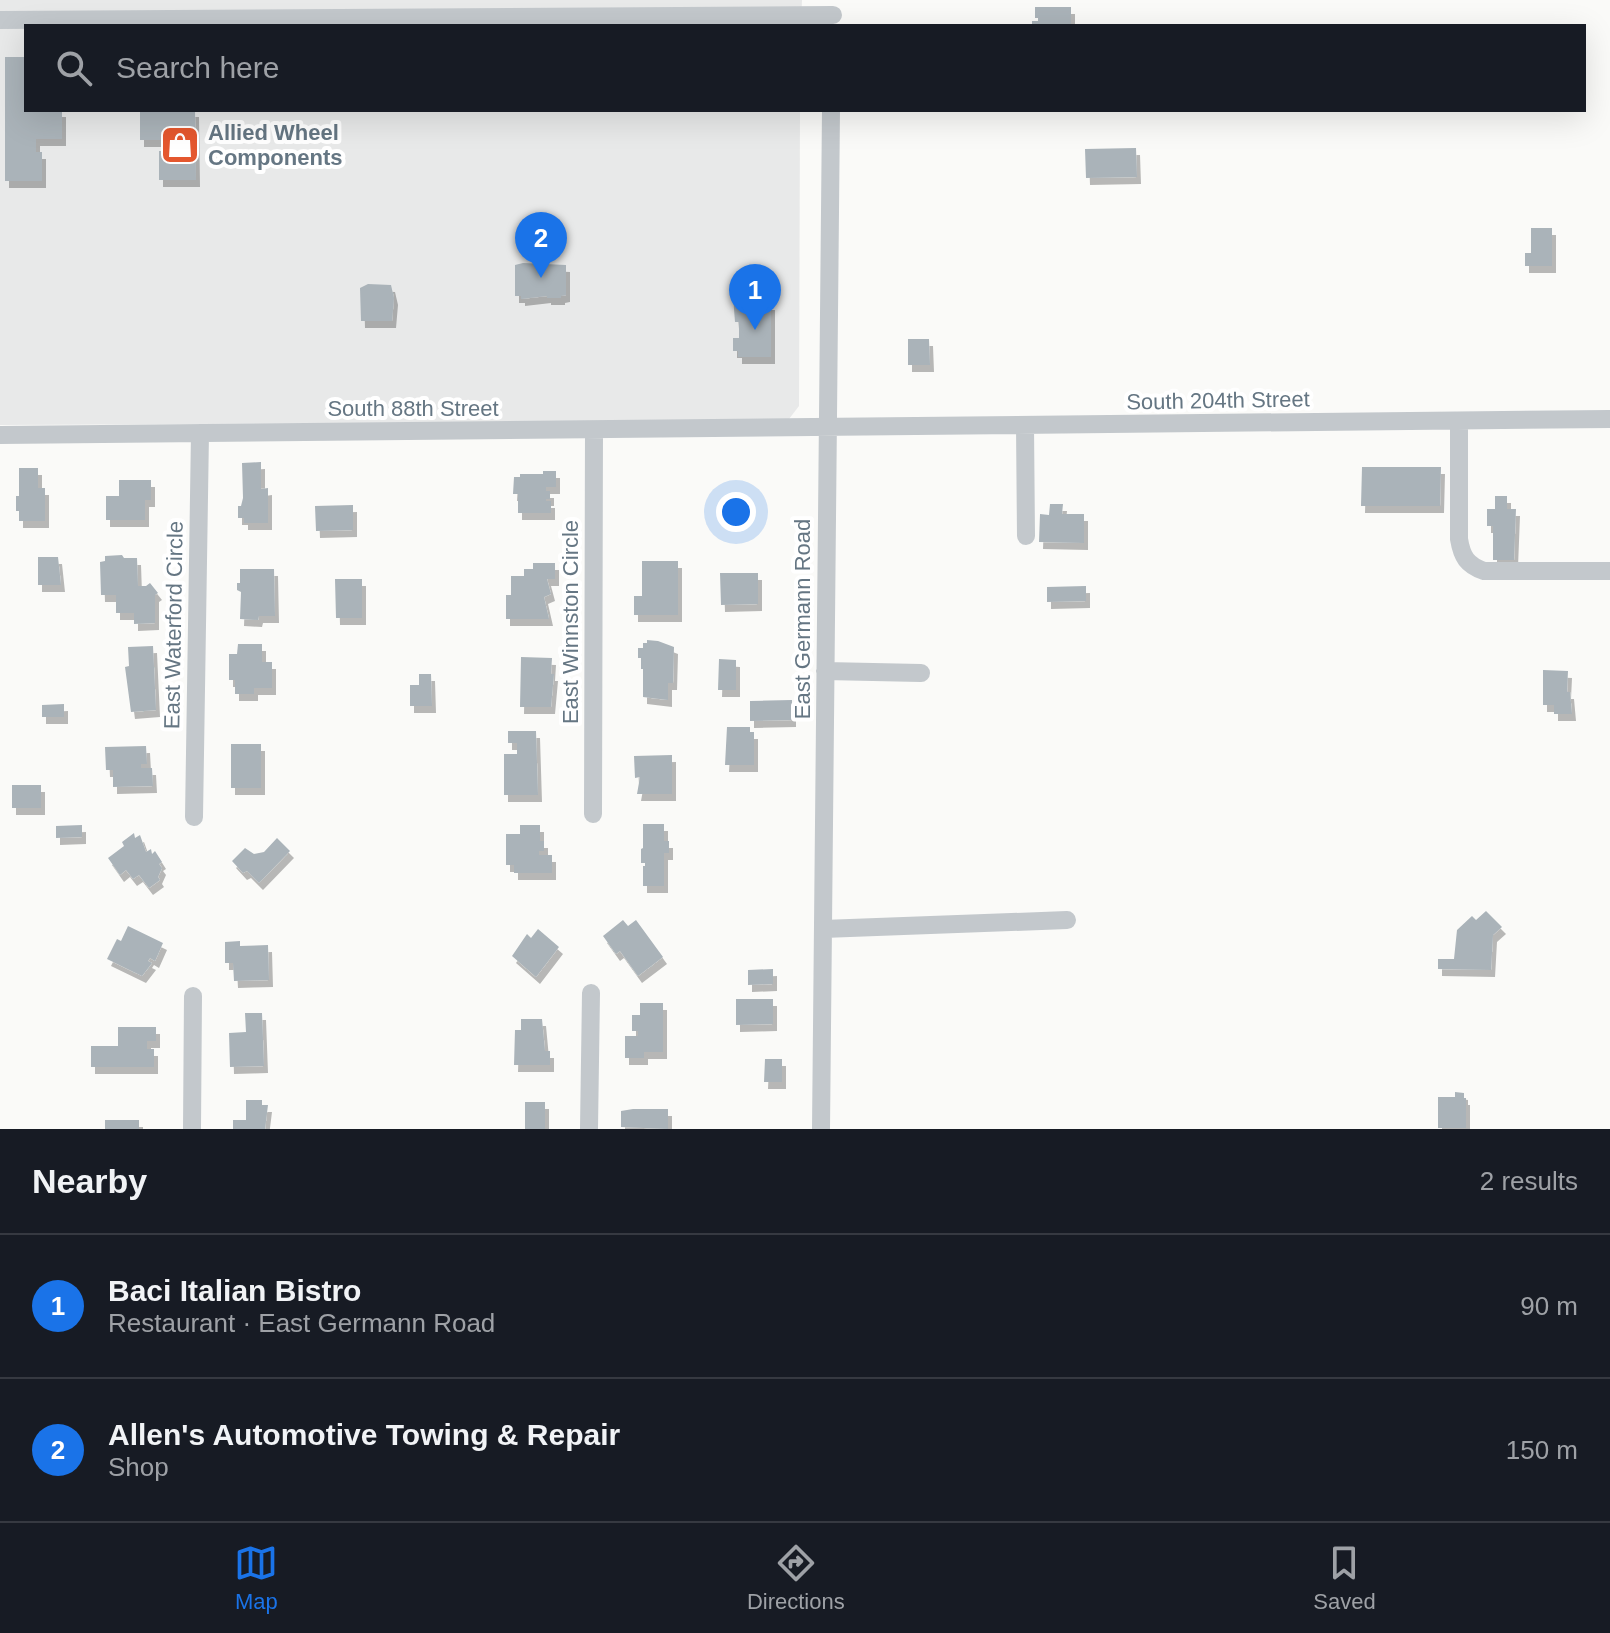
<!DOCTYPE html>
<meta charset="utf-8">
<style>
:root{--surface:#171b24;--page:#242831;--text:#f1f3f6;--muted:#9ea1a6;--line:#363941;--accent:#1a73e8}
body{margin:0;font-family:Helvetica,sans-serif;background:var(--page);color:var(--text)}
.you{position:absolute;left:736px;top:512px;width:28px;height:28px;margin:-20px;border:6px solid #fff;border-radius:50%;background:#1a73e8;box-shadow:0 0 0 12px #1a73e833}
.badge{display:grid;place-items:center;width:52px;height:52px;border-radius:50%;background:var(--accent);color:#fff;font-size:26px;font-weight:700}
.pin{position:absolute;translate:-50% -66px;filter:drop-shadow(0 2px 4px #0008)}
.pin::after{content:'';position:absolute;top:42px;width:28px;height:24px;background:inherit;clip-path:polygon(0 0,100% 0,50% 100%)}
.list{margin:0;padding:0;list-style:none}
h2{display:flex;justify-content:space-between;align-items:center;height:104px;margin:0;padding:0 32px;font-size:34px}
h2 small{font-size:26px;font-weight:400;color:var(--muted)}
.list li{display:grid;grid-template-columns:52px 1fr auto;gap:24px;align-items:center;box-sizing:border-box;height:144px;padding:0 32px;border-top:2px solid var(--line)}
.list b{display:block;font-size:30px;white-space:nowrap}
.list p{margin:0;font-size:26px;white-space:nowrap;color:var(--muted)}
.list em{font-size:26px;font-style:normal;color:var(--muted)}
.icon{flex:none;width:44px;height:44px;fill:none;stroke:currentColor;stroke-width:2;stroke-linecap:round;stroke-linejoin:round}
.map{position:relative;flex:none;width:1610px;height:1129px;overflow:hidden}
.search{position:absolute;background:var(--surface);box-shadow:0 8px 32px #0002;left:24px;right:24px;top:24px;height:88px;display:flex;align-items:center;gap:20px;box-sizing:border-box;padding:0 28px;border-radius:0px;color:var(--muted);font-size:30px}
.sheet{height:392px;background:var(--surface)}
nav{display:flex;justify-content:space-around;align-items:center;box-sizing:border-box;height:112px;border-top:2px solid var(--line);background:var(--surface);font-size:22px;color:var(--muted)}
nav a{display:grid;justify-items:center;gap:4px}
nav .on{color:var(--accent)}
.map>svg:first-child{display:block}
.built{fill:#e8e9e9}
.building{fill:#aab3b9;filter:url(#shadow)}
.lines{fill:none;stroke-linecap:round;stroke-linejoin:round}
.minor{stroke:#c3c8cc;stroke-width:18}
.labels{text-anchor:middle;stroke-width:8;stroke-linejoin:round;paint-order:stroke}
.poi-label{font-size:22px;font-weight:bold;fill:#657683;stroke:#fff;text-anchor:start}
.street-label{font-size:22px;fill:#657683;stroke:#fff}
</style>
<div class="map">
<svg width="1610" height="1129" viewBox="0 0 1610 1129">
<defs>
<filter id="shadow"><feDropShadow dx="4" dy="7" stdDeviation="0" flood-color="#0004"/></filter>
</defs>
<rect width="100%" height="100%" fill="#fafaf8"/>
<path class="built" d="M0 0H802L801 26H26V110H800L799 406 789 419 778 421 0 425Z"/>
<path class="building" d="M1035 7H1071V26H1032V21H1038V18H1035Z
M5 57H26V110H62V139H36V152H42V181H5Z
M140 110H195L196 180H159V151H164V140H140Z
M1136 148 1137 177 1086 178 1085 149Z
M1531 228H1552V266H1525V253H1531Z
M523 263 566 265V295L561 296V298H547V296L521 299V296H515V265Z
M368 284 391 285 394 298 392 321H361L360 288Z
M733 296 758 298V303H771V357H738V351H733V338H739V322H735Z
M908 339H929L930 365H908Z
M261 462V489L268 488V523H244V518H238V506H241L243 498 242 463Z
M1362 467H1441L1440 506H1361Z
M19 468H38V488H45V521H19V511H16V496H19Z
M543 471H556V487H546V491H550V499H546V501H551V513H518V494H513L514 477H520V474H543Z
M119 480H151V500H145V520H106V496H119Z
M1495 496H1507V509H1516L1514 560H1493V526H1487V509H1495Z
M1050 504H1063L1062 514H1084V543L1039 542 1040 514 1049 515Z
M353 505V530L316 531 315 506Z
M122 555 124 558H137L138 586H146L150 583 158 593 155 595V623L134 624V613H116V595H101L100 562 105 561V556Z
M38 557H58L61 585H38Z
M642 561H678V615H634V596H642Z
M533 563H555V579H547L551 594 544 597 549 619H506V595H511V576H524V569H533Z
M240 569H274L275 616H259L258 620 240 619 241 592 237 590V583H240Z
M720 573H758V604L721 605Z
M335 579H362V618H336Z
M1086 586V601L1047 602V587Z
M647 640 658 641 674 647 673 683H668V700L643 697V669H641V658H638V648H643V643H647Z
M238 644H262V662H272V688H254V694H235V680H229V654H237Z
M153 646 156 710 131 712 125 667 129 666 128 647Z
M521 657 552 658 551 674H554L551 707H520Z
M719 659 736 660V690H718Z
M1543 670 1568 671 1567 692H1570L1572 714H1554V705H1543Z
M419 674H431L432 706H410V685H419Z
M792 700V720L750 721V701Z
M64 704V717H42V705Z
M727 727H750V732H754V765H725Z
M508 731H536L538 795H504V754H517V743H508Z
M231 744H261V788H231Z
M146 746 147 764H141V768H152L153 786 113 787V770H106L105 747Z
M672 755V794H637L640 777 635 778 634 756Z
M12 785H41V808H12Z
M643 824H664V841H669V853H664V886H643V866H645V863H641V849L643 848Z
M82 825V837L56 838V826Z
M520 825H540V841H544V851H539V855H552V873H514V865H506V834H520Z
M134 833 135 838 140 835 146 852 151 849 152 854 155 851 162 862 159 864 162 868 158 877 160 880 149 888 139 875 133 879 126 870 120 875 108 858 124 846 122 842Z
M277 838 290 851 259 883 247 871 243 873 232 861 245 848 254 854 264 852Z
M1486 911 1502 927 1493 935 1491 970 1438 969V959H1454L1457 930 1472 916 1476 920Z
M623 920 628 926 636 920 663 957 638 976 620 951 616 954 603 936Z
M128 926 163 943 155 961 150 958 148 961 152 963 142 976 107 959 117 939 121 941Z
M538 929 559 947 536 977 512 956 527 934 531 938Z
M240 941V946L268 945 269 980 234 981 233 963H225V942Z
M773 969V984L748 985V970Z
M736 999H773V1024L736 1025Z
M640 1003H663V1052H644V1058H625V1036H638V1031H632V1015H640Z
M245 1013H262L264 1066 230 1067 229 1033 246 1032Z
M521 1019H542L545 1051H550V1065H514L515 1030H521Z
M118 1027H156V1041H147V1049H154V1067H91V1046H118Z
M765 1059H782V1082H764Z
M1455 1092 1464 1093V1098H1466V1128H1438V1097H1455Z
M246 1100H262V1105H268L265 1129H233V1120H246Z
M525 1102H545V1129H525Z
M633 1109H668V1129L621 1127V1111Z
M105 1120H139V1129H105Z"/>
<g class="lines">
<path class="minor" d="M0 20 833 15
M1459 421V539C1462 557 1467 565 1484 571H1610
M1025 426 1026 536
M0 435 1610 419
M825 671 921 673
M593 814 594 430
M194 817 200 433
M823 929 1067 920
M192 1129 193 996
M589 1129 591 993
M821 1129 831 110"/>
</g>
<defs>
<g id="shop-square" transform="scale(2)"><rect x="-9" y="-9" width="18" height="18" rx="4" fill="#e4572e" stroke="#fff"/><path d="M-5-2.5h2.3a2.7 3.5 0 0 1 5.4 0H5L5.5 6h-11ZM-1.5-2.5h3a1.5 2.3 0 0 0-3 0Z" fill="#fff"/></g>
</defs>
<g fill-rule="evenodd">
<use href="#shop-square" x="180" y="145"/>
</g>
<g class="labels">
<g class="poi-label">
<text x="208" y="140">Allied Wheel<tspan x="208" dy="25">Components</tspan></text>
</g>
<g class="street-label">
<text transform="translate(1218 400) rotate(-1)" y="8">South 204th Street</text>
<text x="413" y="416">South 88th Street</text>
<text transform="translate(802 619) rotate(-90)" y="8">East Germann Road</text>
<text transform="translate(570 622) rotate(-90)" y="8">East Winnston Circle</text>
<text transform="translate(173 625) rotate(-89)" y="8">East Waterford Circle</text>
</g>
</g>
</svg>
<div class="you"></div>
<div class="pin badge" style="left:755px;top:330px">1</div>
<div class="pin badge" style="left:541px;top:278px">2</div>
<div class="search"><svg class="icon" aria-label="search" viewBox="0 0 24 24"><circle cx="10" cy="10" r="6"/><path d="M15 15l6 6"/></svg>Search here</div>
</div>
<section class="sheet">
<h2>Nearby<small>2 results</small></h2>
<ul class="list">
<li><span class="badge">1</span><div><b>Baci Italian Bistro</b><p>Restaurant · East Germann Road</p></div><em>90 m</em></li>
<li><span class="badge">2</span><div><b>Allen's Automotive Towing &amp; Repair</b><p>Shop</p></div><em>150 m</em></li>
</ul>
</section>
<nav>
<a class="on"><svg class="icon" aria-label="map" viewBox="0 0 24 24"><path d="M3 6l6-2 6 2 6-2v14l-6 2-6-2-6 2zM9 4v14M15 6v14"/></svg>Map</a>
<a><svg class="icon" aria-label="directions" viewBox="0 0 24 24"><path d="M12 3l9 9-9 9-9-9zM9 14v-3h6M13 9l2 2-2 2"/></svg>Directions</a>
<a><svg class="icon" aria-label="saved" viewBox="0 0 24 24"><path d="M7 4h10v16l-5-4-5 4z"/></svg>Saved</a>
</nav>
